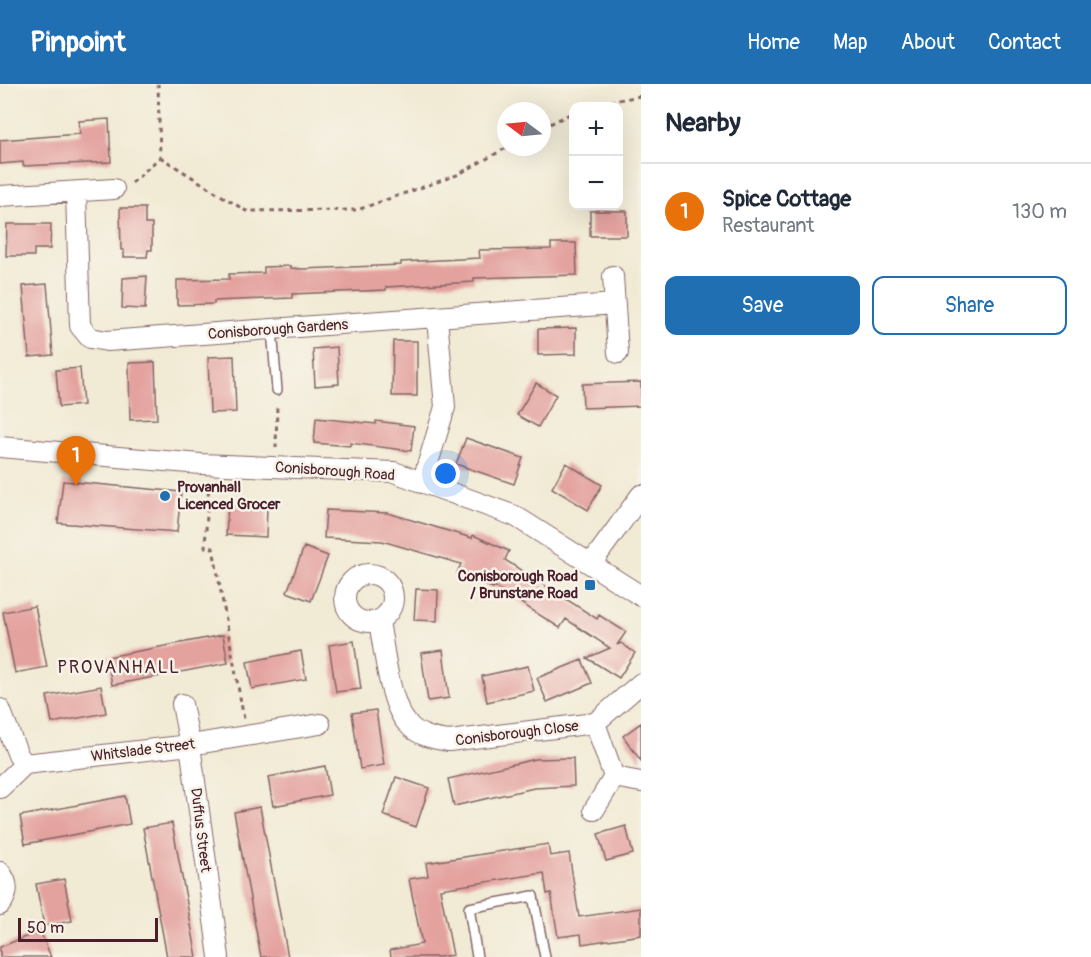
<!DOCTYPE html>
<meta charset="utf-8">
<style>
:root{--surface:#fff;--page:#f6f6f7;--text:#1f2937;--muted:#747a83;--line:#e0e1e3;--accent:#1f6fb2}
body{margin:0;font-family:Pangolin,sans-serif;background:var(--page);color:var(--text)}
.controls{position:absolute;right:18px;top:18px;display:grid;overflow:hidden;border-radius:12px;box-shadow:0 6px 24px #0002}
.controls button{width:54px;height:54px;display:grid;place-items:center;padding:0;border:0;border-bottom:2px solid var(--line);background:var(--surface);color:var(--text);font:30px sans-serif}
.compass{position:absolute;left:497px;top:18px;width:54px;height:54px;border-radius:50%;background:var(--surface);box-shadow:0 6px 24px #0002;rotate:286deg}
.scale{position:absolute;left:18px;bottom:15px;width:140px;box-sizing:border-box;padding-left:6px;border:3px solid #4a1f2b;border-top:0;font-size:16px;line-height:21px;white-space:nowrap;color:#4a1f2b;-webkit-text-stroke:4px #f7f3e8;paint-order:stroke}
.you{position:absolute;left:446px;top:390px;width:21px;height:21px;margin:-15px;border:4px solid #fff;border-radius:50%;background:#1a73e8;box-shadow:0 0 0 9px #1a73e833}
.badge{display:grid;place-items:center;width:39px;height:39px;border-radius:50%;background:var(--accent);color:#fff;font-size:20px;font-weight:700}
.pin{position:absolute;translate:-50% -50px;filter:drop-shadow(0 2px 3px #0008)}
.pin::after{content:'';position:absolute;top:32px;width:21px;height:18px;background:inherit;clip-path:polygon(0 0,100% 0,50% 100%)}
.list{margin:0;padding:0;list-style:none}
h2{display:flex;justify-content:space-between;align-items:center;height:78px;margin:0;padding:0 24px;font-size:26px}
h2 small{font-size:20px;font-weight:400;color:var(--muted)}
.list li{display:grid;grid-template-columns:39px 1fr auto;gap:18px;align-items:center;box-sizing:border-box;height:96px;padding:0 24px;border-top:2px solid var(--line)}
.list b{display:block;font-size:22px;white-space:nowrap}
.list p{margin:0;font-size:20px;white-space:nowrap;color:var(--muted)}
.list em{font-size:20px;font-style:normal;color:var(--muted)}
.actions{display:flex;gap:12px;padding:18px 24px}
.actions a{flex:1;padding:14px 0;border:2px solid var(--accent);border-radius:12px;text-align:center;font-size:21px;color:var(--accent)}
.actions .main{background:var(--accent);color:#fff}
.map{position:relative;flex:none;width:641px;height:873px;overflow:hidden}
header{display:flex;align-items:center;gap:36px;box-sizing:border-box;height:84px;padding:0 30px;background:var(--accent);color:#fff}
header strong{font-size:28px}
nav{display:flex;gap:33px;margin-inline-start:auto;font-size:21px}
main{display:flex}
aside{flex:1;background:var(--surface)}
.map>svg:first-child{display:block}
.building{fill:#e4a29f}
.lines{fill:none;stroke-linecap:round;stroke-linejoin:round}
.lane-casing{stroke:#846666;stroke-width:12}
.street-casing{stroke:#846666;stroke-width:22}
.path{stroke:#846666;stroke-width:3;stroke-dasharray:4.5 4.5;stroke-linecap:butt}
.lane{stroke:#fff;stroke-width:9}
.street{stroke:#fff;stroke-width:20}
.poi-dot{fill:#1f6fb2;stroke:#f7f3e8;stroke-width:2}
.labels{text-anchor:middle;stroke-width:5;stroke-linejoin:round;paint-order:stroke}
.street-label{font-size:15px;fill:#4a1f2b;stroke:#f7f3e8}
.poi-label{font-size:15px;font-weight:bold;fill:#4a1f2b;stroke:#f7f3e8;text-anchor:start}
.quarter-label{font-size:18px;letter-spacing:1.5px;fill:#4a1f2b;stroke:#f7f3e8}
</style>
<header>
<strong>Pinpoint</strong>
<nav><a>Home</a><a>Map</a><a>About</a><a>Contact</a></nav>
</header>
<main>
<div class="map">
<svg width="641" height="873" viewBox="0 0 641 873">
<rect width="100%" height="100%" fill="#f7f3e8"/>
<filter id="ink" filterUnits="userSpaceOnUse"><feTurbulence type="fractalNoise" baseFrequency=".0167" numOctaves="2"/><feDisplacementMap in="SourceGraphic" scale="12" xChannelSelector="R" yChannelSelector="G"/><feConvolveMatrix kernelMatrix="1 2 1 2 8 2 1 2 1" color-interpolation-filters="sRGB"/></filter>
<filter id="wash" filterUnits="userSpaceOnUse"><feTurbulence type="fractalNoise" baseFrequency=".008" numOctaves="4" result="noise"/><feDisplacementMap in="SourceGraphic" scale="24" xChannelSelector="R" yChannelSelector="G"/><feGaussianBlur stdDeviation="1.35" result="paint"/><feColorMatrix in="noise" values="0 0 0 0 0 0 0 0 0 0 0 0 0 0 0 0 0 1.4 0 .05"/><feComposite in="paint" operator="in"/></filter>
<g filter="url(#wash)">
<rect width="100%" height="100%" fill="#f1ead4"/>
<g id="blocks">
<path class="building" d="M109 35 111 78 23 82V78L0 80V56L80 50 79 37Z
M120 124H145V140H152V166H148L147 173H124V166H121Z
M590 127H627V152H590Z
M7 140H51L50 165H34V172H6Z
M551 159H576L577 191 474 194V198L386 203V206L292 210V214L214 217V220L177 221V196L229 195V190L264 189V183L291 182V184L303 185 401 181V178L480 174 479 166 551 165Z
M147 192 145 225 122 224 123 194Z
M47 200 53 271 29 273 23 202Z
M576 244V270L538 271V245Z
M393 257H417V312H392Z
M337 263 339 300 315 302 313 265Z
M234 272 236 328 210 329 208 273Z
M155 278 157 335 130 336 129 279Z
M80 284 83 321 59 323 56 286Z
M641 298V322L583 324 582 300Z
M536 299 556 311 538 343 517 331Z
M316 334 376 340V337L414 342 411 367 350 359V362L314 359Z
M466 354 523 374 514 400 456 380Z
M566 379 602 401 588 426 552 404Z
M63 397 181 408 177 448 58 439Z
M228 421 267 423 266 453 226 451Z
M326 426 388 429 472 454 473 451 509 467 505 476 597 535 599 531 626 548 617 561 621 559 635 569 619 594 587 574 610 564 566 535 560 544 494 502 493 504 457 489 461 480 382 457 324 454Z
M304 463 328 472 311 517 287 508Z
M416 505 438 506 437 537 414 536Z
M35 522 47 583 15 589 3 528Z
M223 551 228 579 112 601 107 573Z
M354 557 361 605 336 608 329 561Z
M443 566 449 614 428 617 421 569Z
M301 567 306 595 252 605 247 578Z
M582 576 592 599 547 618 537 594Z
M528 582 534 607 487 618 482 592Z
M101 602 106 629 52 639 47 612Z
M376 626 384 681 360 685 352 629Z
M641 639V677L623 652Z
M573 674 574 702 534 704 454 722 448 695 536 675Z
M325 682 330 711 273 722 268 693Z
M396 693 429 704 416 743 383 731Z
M125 712 130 740 25 760 20 732Z
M260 723 288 873H261L234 728Z
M172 739 197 873H167L143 744Z
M626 742 633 770 606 777 598 750Z
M548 760 550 772 569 769 579 833 641 824V851L582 860 581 850 558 853 551 809 547 810 544 789 440 805 453 871 439 873H391L390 866 422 860 409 795 428 792 426 779Z
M64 795 72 837 44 842 36 800Z
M40 847 51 873H0V863Z"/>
</g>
</g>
<g filter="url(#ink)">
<use href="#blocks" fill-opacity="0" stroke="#846666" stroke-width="1.5"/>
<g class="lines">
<g class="lane-casing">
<path id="lane" d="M272 245 277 306
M477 873 469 824 533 812 545 873"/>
</g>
<g class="street-casing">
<path id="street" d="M76 108 80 242 90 254 107 257 615 220
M0 112 114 105
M613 192 618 269
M0 363 201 380 394 388 515 432 641 512
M422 399 445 323 437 234
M591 480 641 411
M345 514a24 24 0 1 1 48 0a24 24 0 1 1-48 0Z
M379 537C384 564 389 619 407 639 418 652 434 655 449 657L595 639 641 599
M182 620 190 661 219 873
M0 625 18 671 25 680 190 661 320 640
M595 639 614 693
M0 704 25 680
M594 726 614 693 641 698
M0 788C9 799 9 810 0 821"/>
</g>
<path class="path" d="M583 22 641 12
M542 44 574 28
M160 73 246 127 357 126 457 91 508 63
M132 99 160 73 158 0
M276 364 277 320
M209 397 205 463 213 464 244 635"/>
<use href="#lane" class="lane"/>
<use href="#street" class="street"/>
</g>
</g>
<g class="poi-dot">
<circle cx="165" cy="412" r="6"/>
<rect x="584" y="495" width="12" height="12" rx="3"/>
</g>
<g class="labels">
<g class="street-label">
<text transform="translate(278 245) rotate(-4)" y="5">Conisborough Gardens</text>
<text transform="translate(335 387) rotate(4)" y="5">Conisborough Road</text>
<text transform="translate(517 649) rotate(-7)" y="5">Conisborough Close</text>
<text transform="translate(143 666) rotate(-7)" y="5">Whitslade Street</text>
<text transform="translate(201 746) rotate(83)" y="5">Duffus Street</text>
</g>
<g class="poi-label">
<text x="177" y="408">Provanhall<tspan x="177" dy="17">Licenced Grocer</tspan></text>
<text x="578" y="497" text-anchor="end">Conisborough Road<tspan x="578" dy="17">/ Brunstane Road</tspan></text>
</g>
<g class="quarter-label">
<text x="119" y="589">PROVANHALL</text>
</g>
</g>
</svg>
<div class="controls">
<button>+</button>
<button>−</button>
</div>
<svg class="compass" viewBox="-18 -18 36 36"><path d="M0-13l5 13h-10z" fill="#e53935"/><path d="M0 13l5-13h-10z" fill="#747a83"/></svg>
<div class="scale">50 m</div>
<div class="you"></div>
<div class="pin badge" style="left:76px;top:402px;background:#e8710a">1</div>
</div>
<aside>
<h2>Nearby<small></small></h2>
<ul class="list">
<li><span class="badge" style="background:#e8710a">1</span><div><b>Spice Cottage</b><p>Restaurant</p></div><em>130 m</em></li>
</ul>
<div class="actions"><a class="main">Save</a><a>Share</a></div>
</aside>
</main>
